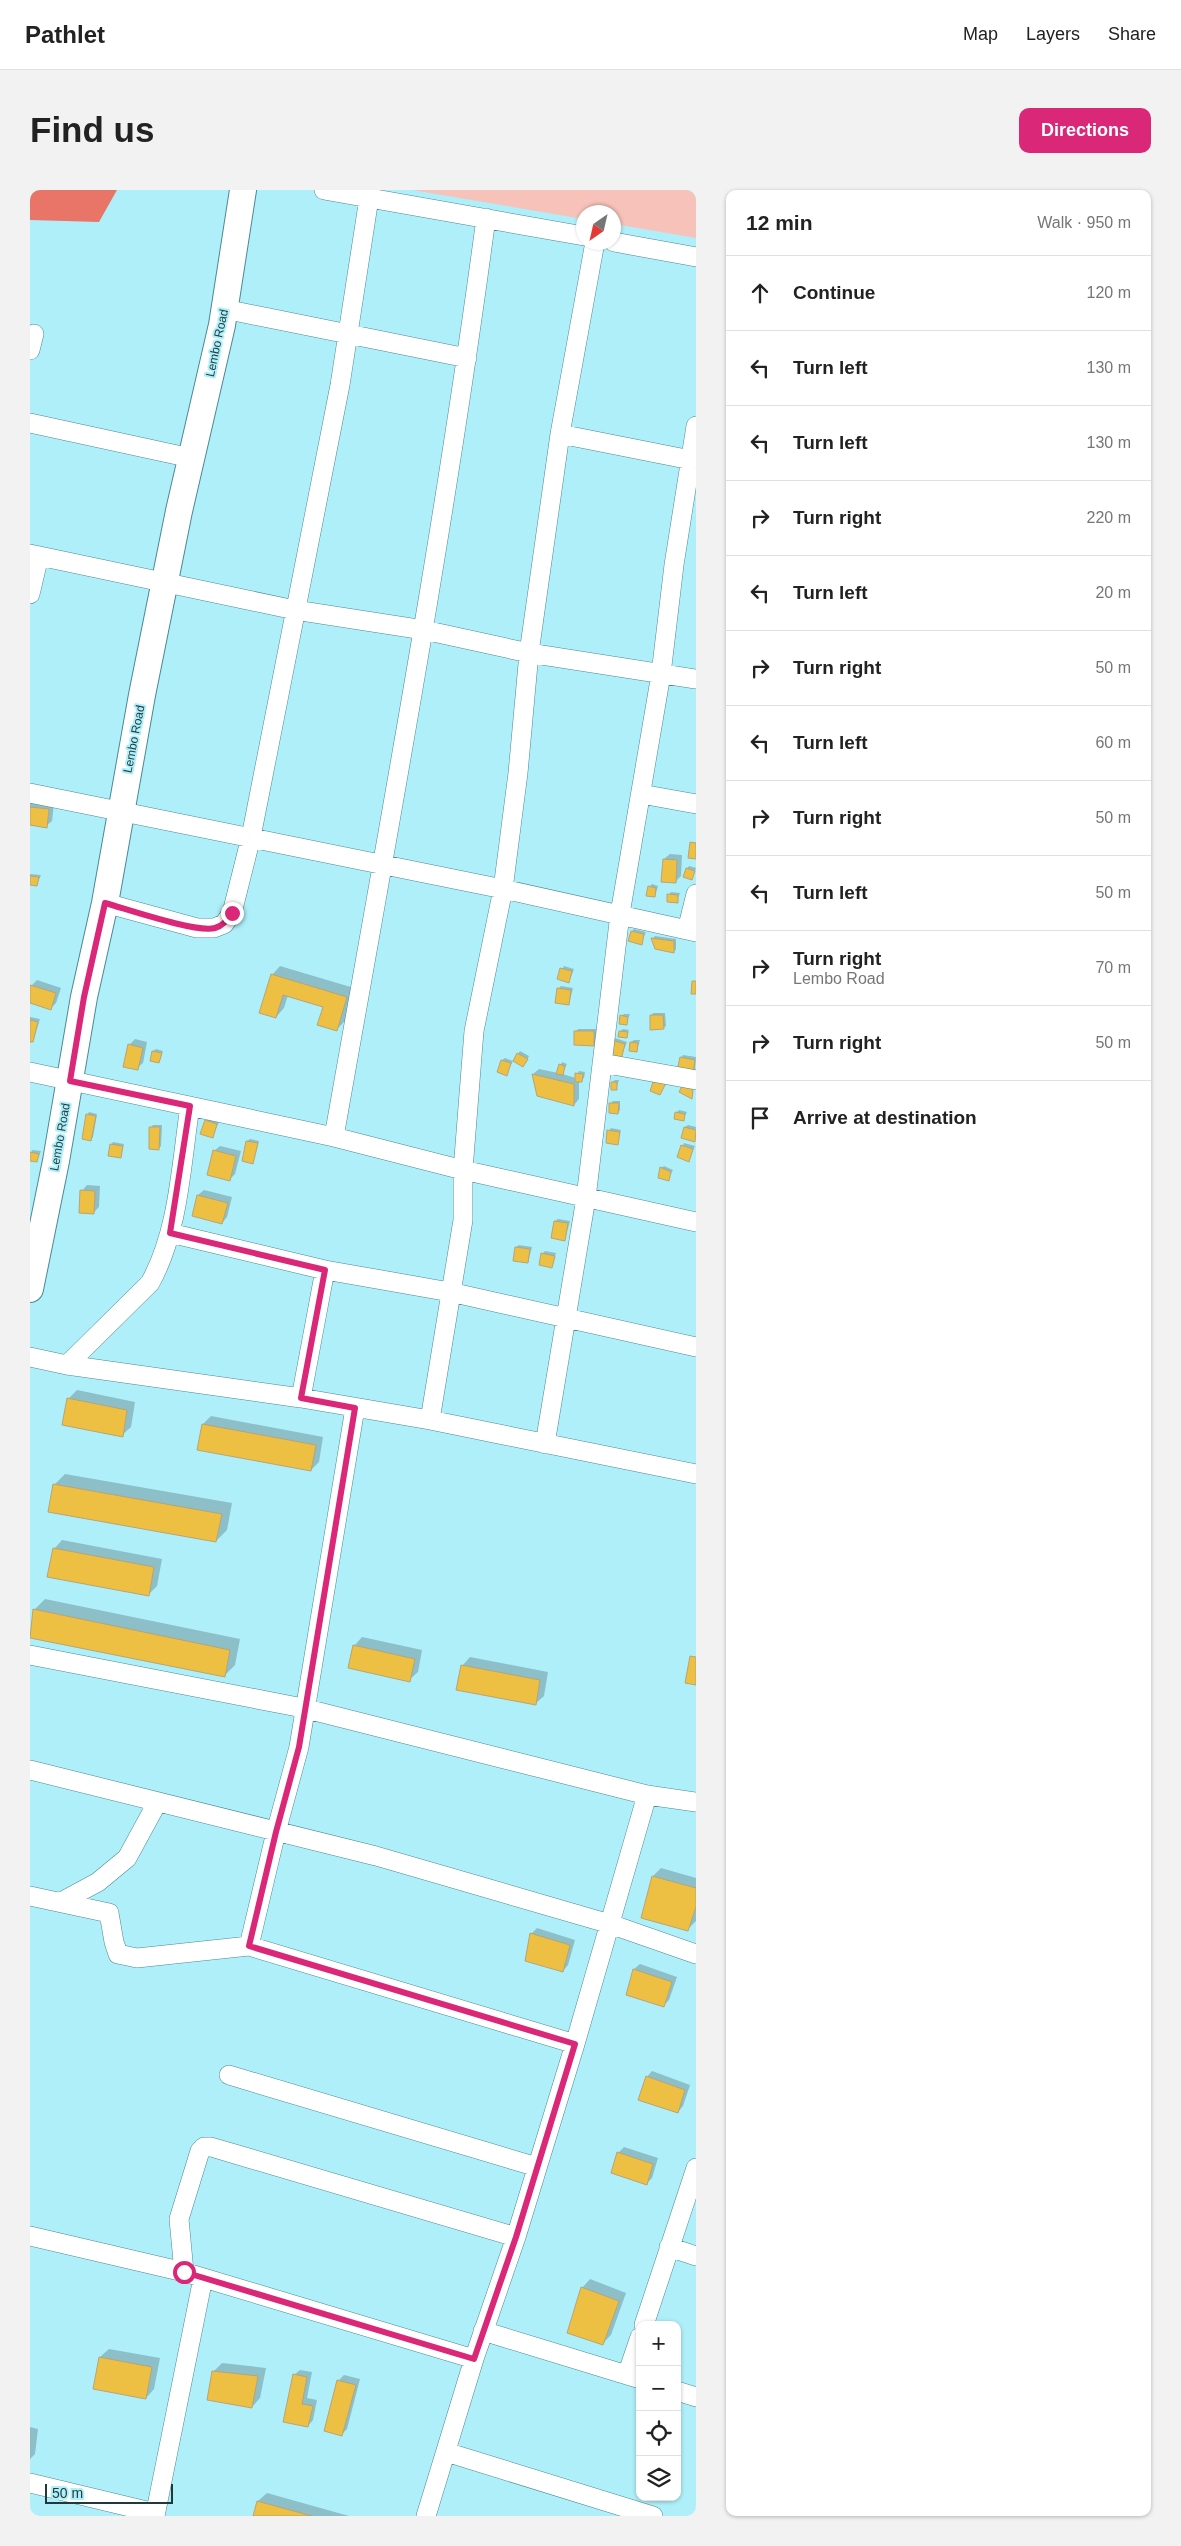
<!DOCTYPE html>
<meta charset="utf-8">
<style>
:root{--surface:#fff;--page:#f2f2f2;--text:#222;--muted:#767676;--line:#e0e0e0;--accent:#db2777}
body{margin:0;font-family:Helvetica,sans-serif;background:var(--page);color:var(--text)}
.controls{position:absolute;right:15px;bottom:15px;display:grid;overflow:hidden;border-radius:10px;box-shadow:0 1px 4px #0004}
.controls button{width:45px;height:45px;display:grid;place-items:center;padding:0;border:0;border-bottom:1px solid var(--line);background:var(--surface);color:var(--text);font:25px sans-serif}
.compass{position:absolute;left:546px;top:15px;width:45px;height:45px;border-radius:50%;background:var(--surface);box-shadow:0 1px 4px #0004;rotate:214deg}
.scale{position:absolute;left:15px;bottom:12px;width:128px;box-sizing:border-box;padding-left:5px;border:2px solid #1f393d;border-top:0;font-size:14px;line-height:18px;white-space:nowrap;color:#1f393d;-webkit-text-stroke:4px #afeff9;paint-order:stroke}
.stop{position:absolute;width:15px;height:15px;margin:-11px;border:4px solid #db2777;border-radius:50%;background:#fff}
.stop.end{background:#db2777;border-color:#fff;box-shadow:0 1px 5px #0008}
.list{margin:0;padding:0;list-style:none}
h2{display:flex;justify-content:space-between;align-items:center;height:65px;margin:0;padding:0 20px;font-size:21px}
h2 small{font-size:16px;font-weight:400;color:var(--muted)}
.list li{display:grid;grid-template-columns:32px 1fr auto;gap:15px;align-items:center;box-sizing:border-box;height:75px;padding:0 20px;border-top:1px solid var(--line)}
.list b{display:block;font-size:19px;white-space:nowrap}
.list p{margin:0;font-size:16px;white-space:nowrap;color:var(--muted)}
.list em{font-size:16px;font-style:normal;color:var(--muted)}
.icon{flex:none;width:28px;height:28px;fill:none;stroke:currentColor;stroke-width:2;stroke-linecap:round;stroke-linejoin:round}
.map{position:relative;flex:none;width:666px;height:2326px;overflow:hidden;border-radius:10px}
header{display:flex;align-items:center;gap:30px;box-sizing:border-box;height:70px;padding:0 25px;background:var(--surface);border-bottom:1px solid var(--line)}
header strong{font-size:24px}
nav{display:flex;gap:28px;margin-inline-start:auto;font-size:18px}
.intro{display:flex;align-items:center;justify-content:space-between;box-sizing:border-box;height:120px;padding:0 30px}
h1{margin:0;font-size:35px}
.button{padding:12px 22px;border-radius:10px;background:var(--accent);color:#fff;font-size:18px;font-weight:700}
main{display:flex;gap:30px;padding:0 30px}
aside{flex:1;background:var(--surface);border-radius:10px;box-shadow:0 1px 4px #0004}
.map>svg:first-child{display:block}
.green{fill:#f7c2ba}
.forest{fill:#e97568}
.shadow{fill:#0003}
.building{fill:#edc043;stroke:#b7a477}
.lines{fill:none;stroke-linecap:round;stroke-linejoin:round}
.street-casing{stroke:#4b8993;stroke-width:20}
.secondary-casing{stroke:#4b8993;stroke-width:28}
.street{stroke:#fff;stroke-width:19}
.secondary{stroke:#fff;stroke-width:26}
.route{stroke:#db2777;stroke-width:6}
.labels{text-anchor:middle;stroke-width:4;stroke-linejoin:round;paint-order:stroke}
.street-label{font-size:12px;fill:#1f393d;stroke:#afeff9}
</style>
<header>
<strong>Pathlet</strong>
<nav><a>Map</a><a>Layers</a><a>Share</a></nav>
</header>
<div class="intro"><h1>Find us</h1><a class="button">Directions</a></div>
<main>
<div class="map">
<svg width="666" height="2326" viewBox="0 0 666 2326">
<rect width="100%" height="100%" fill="#afeff9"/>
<path class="green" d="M382 0H666V48L584 34V22H554L553 29Z"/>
<path class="forest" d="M0 0H87L69 32 0 30Z"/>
<path class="shadow" d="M0 611 24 614 22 631 16 636 0 634Z
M640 664 652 665 651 686 645 692 634 669Z
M659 676 666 678 662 689 657 678Z
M0 684 11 685 7 694H0Z
M622 694 628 696 625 706 619 697Z
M641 702 650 703 647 711 639 705Z
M604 739 616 742 611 753 602 741Z
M625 746 646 749V759L644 762 626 758 623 748Z
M250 776 324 798 315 831 306 840 294 816 258 805 254 818 246 827 242 785Z
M534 776 544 779 539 792 528 788Z
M7 790 31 798 26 813 21 818 0 812 1 796Z
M531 796 543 798 539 814 528 799Z
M623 823H635L636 836 633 838 621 826Z
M594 824H600L596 833 591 826Z
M0 827 10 829 3 851 0 850Z
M548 839H566V852L563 855 545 842Z
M593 839 599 840 596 847 590 841Z
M585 848 597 852 590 868 583 851Z
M105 849 117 852 113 873 107 878 99 855Z
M604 850H610L607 860 601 852Z
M126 859 133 861 129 872 123 861Z
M490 861 499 866 496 873 488 864Z
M653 865 666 867 665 880 662 883 651 868Z
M475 868 483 871 476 885 472 870Z
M532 872 537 874 532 884 546 888 549 881 555 882 554 888 549 891V909L544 915 508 905 503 884 509 879 528 883Z
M585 890H589L586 899 582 892Z
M583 911H590V920L588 923 581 913Z
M649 920 657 922 653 930 647 922Z
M59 922 67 924 63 947 61 950 57 925Z
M179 928 189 932 182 947 176 931Z
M123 935H132L131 956 129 958 121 937Z
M658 935 666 937 664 950 655 937Z
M581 938 591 940 587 953 579 941Z
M220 949 229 951 223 972 217 951Z
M83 952 94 954 90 967 81 955Z
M654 953 665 956 659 970 648 967Z
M190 956 211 961 205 984 200 989 184 961Z
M2 960 11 961 7 971 0 969Z
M634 976 643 980 638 989 631 978Z
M57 995 70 996 69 1017 63 1023 52 1001Z
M174 1000 202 1007 197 1027 192 1033 168 1005Z
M528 1029 540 1031 535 1049 525 1031Z
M489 1055 502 1057 498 1072 486 1057Z
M515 1061 526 1063 522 1076 512 1064Z
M47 1200 105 1212 101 1237 92 1245 38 1209Z
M181 1226 293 1247 289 1272 281 1280 173 1234Z
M35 1284 202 1313 197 1340 186 1351 24 1295Z
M32 1350 132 1369 127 1396 119 1404 24 1359Z
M15 1409 210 1449 205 1475 194 1486 0 1447 4 1420Z
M332 1447 392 1460 388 1482 379 1490 324 1456Z
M440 1467 518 1482 514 1506 505 1514 432 1476Z
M631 1678 666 1688V1731L658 1739 623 1686Z
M507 1738 545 1750 538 1775 533 1781 501 1744Z
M610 1774 647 1787 639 1810 634 1815 597 1804 604 1779Z
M622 1881 660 1895 653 1916 648 1922 617 1887Z
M594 1957 628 1968 622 1988 616 1994 588 1963Z
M560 2089 596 2103 581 2145 573 2153 552 2098Z
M79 2159 130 2168 124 2199 116 2208 65 2198 70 2167Z
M192 2173 236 2178 230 2208 222 2217 183 2182Z
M270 2180 282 2182 277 2208 287 2210 283 2230 278 2236 264 2185Z
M314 2185 330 2189 317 2239 312 2244 295 2240 309 2190Z
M0 2237 8 2239 5 2264 0 2269Z
M237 2303 319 2326H224L228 2311Z"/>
<path class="building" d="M0 617 19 619 17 638 0 635Z
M660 652 666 653V669L658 668Z
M633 669 647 670 646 693 631 692Z
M656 678 665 681 662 690 653 687Z
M0 686 9 687 7 696 0 695Z
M618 696 626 698 625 707 616 706Z
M637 704 648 705V713L637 712Z
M601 741 614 744 612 755 598 751Z
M621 748 644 751V763L625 759Z
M530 778 542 781 539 793 527 789Z
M241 784 317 807 307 841 287 835 293 817 253 805 246 828 229 823Z
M662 791H666V804H661Z
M0 795 26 803 21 820 0 813Z
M527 798 541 800 539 815 525 813Z
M590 825 598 827 597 835 589 834Z
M620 825H633L634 839 620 840Z
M0 830 8 832 3 852H0Z
M544 841H564V856L544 855Z
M589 841 598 842 597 848 588 847Z
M582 850 595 854 591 870 578 866Z
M600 852 608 853 607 862 599 861Z
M98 854 113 858 108 880 93 877Z
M122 861 132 863 129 873 120 871Z
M487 863 498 869 493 877 483 871Z
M650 867 665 870 663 884 647 881Z
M471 870 481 873 477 886 467 882Z
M529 874 535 876 533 885 526 884Z
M545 883 553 884 552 892H545Z
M502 884 544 894V916L507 906Z
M656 888 663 901 662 909 649 902Z
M581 892H587V900H581Z
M623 892 636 893 630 905 620 901Z
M579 913H589L588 924 579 923Z
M645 922 655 924 654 931 644 929Z
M56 924 66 926 61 951 52 949Z
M175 930 187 934 183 948 170 944Z
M119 937H130L129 960 119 959Z
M654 937 666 940 665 952 651 948Z
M577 940 590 942 588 955 576 953Z
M216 951 228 953 223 974 212 971Z
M80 954 93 956 91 968 78 966Z
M651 955 663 959 659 972 647 967Z
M183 960 206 966 200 991 177 985Z
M0 962 9 964 7 972 0 971Z
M630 977 641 982 639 991 628 988Z
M50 1000 65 1001 64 1024 49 1023Z
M167 1005 198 1013 192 1034 162 1026Z
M524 1031 538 1033 535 1051 521 1048Z
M485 1057 500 1059 498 1073 483 1071Z
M511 1063 525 1066 522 1078 509 1075Z
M37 1208 97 1220 93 1247 32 1235Z
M172 1234 286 1255 281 1281 167 1260Z
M23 1294 192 1324 186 1352 18 1322Z
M23 1358 124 1377 119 1406 17 1387Z
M3 1419 200 1460 195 1487 0 1448Z
M323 1455 385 1469 380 1492 318 1478Z
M660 1466 666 1467V1495L655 1493Z
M431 1475 510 1490 506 1515 426 1500Z
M622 1686 666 1698V1717L658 1741 611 1728Z
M500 1743 540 1755 533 1782 495 1771Z
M603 1779 642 1792 634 1817 596 1805Z
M616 1886 655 1900 648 1923 608 1910Z
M587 1962 623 1974 617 1995 581 1983Z
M551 2097 589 2111 573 2155 537 2143Z
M69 2167 122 2177 116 2209 63 2199Z
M182 2181 228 2186 222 2218 177 2210Z
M263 2184 277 2187 272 2214 283 2216 278 2237 253 2232Z
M307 2190 326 2195 312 2246 294 2241Z
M227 2311 282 2326H223Z"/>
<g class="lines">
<g class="street-casing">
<path id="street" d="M294 0 554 46
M584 52 666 67
M194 119 437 168
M0 160 4 144
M0 233 161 268
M530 244 661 270
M0 364 265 420 394 440 499 463 666 489
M0 404 9 366
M0 603 473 699 666 742
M611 604 666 614
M75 713 167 738H184L194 734 202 723 221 647 310 195 339 8
M657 740 666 704
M572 873 666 890
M0 882 304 947 433 980 666 1032
M304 947C358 641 415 336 456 28
M140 1043 295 1080 420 1102 666 1157
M0 1167 37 1175 271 1208 400 1230 666 1284
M37 1175 120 1093C149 1041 151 975 160 916
M271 1208 295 1080
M400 1230 433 1030V980L444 841 473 699 488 583 499 463 530 244 565 52
M515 1254 556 1008 590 724 631 484 644 375 666 236
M0 1465 273 1518 617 1605 666 1612
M0 1580 346 1666 580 1734 666 1764
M0 1706 79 1723 84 1752 88 1764 107 1768 219 1756 246 1642 269 1557 325 1218
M31 1712 68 1692 97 1668 127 1613
M219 1756 545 1854
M199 1885 507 1977
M0 2046 154 2082 444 2169 486 2047 545 1854 617 1605
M639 2057 666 2066
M154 2082 149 2029 170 1961 174 1957H181L486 2047
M614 2135 666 1978
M453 2141 610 2189
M597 2185 610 2147
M647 2201 666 2207
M416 2262 623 2326
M0 2293 125 2323
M125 2326 173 2088
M396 2326 444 2169"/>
</g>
<g class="secondary-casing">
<path id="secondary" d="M0 1099 26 971 54 807 75 713 112 505 149 321 192 135 213 0"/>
</g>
<use href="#street" class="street"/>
<use href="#secondary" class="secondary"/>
</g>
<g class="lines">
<path class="route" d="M154 2082 444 2169 486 2047 545 1854 219 1756 246 1642 269 1557 325 1218 271 1208 295 1080 140 1043 160 916 40 891 54 807 75 713C97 719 166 743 185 738 193 736 197 730 202 723"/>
</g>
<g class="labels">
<g class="street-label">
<text transform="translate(187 153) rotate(-78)" y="4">Lembo Road</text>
<text transform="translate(104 549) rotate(-79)" y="4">Lembo Road</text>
<text transform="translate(30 947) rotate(-80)" y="4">Lembo Road</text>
</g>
</g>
</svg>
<div class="controls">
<button>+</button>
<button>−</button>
<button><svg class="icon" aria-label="locate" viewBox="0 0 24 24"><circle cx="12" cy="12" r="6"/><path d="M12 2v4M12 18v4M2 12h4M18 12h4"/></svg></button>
<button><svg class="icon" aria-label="layers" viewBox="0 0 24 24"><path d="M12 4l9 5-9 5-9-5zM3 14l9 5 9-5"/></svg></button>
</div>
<svg class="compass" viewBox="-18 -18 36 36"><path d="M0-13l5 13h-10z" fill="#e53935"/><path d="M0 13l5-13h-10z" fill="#767676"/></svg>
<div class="scale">50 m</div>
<div class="stop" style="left:154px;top:2082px"></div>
<div class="stop end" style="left:202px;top:723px"></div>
</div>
<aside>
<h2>12 min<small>Walk · 950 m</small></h2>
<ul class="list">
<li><svg class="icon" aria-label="ahead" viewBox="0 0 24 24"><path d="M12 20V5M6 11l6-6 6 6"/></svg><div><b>Continue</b></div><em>120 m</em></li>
<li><svg class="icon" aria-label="left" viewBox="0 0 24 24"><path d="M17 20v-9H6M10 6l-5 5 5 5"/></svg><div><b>Turn left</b></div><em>130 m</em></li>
<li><svg class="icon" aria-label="left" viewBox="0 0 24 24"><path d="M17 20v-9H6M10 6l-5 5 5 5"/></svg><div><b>Turn left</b></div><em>130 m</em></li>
<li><svg class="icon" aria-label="right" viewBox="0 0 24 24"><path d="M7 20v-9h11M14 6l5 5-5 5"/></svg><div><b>Turn right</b></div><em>220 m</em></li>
<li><svg class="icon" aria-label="left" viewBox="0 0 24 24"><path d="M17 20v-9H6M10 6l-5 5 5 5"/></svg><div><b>Turn left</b></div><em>20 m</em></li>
<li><svg class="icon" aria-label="right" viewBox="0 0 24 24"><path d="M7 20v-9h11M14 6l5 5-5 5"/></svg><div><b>Turn right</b></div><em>50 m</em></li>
<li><svg class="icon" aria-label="left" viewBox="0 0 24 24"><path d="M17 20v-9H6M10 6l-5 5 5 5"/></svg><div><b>Turn left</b></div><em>60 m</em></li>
<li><svg class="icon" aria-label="right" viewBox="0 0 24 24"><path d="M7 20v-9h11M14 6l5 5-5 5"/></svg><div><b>Turn right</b></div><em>50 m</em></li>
<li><svg class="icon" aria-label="left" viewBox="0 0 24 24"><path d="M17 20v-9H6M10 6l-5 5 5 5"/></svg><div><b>Turn left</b></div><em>50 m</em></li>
<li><svg class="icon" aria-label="right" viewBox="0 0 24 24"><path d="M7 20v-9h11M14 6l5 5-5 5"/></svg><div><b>Turn right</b><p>Lembo Road</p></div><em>70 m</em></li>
<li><svg class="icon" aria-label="right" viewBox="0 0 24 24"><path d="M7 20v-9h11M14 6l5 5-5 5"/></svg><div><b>Turn right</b></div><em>50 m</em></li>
<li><svg class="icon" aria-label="arrive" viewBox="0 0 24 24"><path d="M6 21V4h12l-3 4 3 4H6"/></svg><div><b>Arrive at destination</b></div></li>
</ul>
</aside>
</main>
